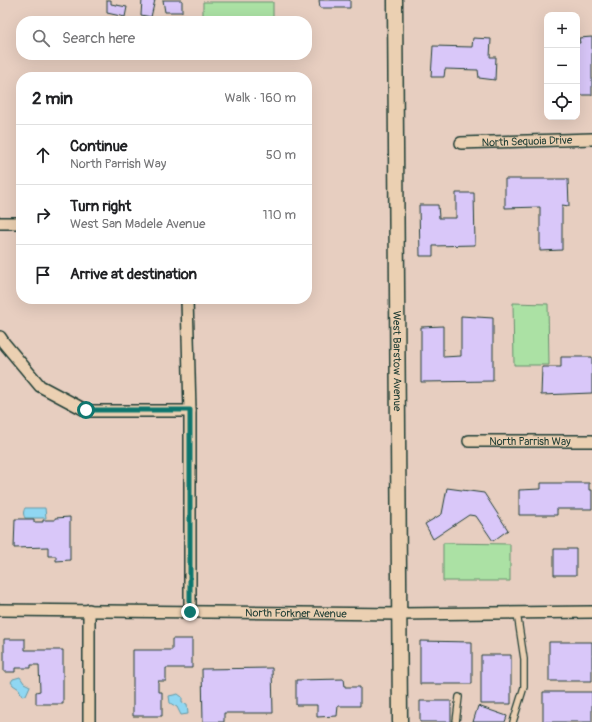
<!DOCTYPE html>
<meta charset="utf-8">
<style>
:root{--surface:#fff;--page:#f2f2f2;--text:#202124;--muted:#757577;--line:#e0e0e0}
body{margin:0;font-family:Pangolin,sans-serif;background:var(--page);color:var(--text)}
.controls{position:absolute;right:12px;top:12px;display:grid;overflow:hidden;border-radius:8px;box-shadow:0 4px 16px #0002}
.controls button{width:36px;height:36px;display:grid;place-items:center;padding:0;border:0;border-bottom:1px solid var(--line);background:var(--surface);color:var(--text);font:20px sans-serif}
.stop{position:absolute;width:12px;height:12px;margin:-9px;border:3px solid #0f766e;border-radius:50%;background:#fff}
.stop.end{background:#0f766e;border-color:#fff;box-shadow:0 1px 4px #0008}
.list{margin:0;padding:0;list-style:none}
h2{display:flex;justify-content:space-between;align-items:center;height:52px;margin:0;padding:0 16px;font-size:17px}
h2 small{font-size:13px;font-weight:400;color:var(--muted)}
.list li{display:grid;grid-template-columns:26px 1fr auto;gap:12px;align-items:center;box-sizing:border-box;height:60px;padding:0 16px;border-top:1px solid var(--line)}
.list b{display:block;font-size:15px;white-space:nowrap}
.list p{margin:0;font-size:13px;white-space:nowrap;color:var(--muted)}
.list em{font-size:13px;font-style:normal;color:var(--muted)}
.icon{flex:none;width:22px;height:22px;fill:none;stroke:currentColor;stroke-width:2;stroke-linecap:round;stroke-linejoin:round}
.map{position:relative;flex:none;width:592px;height:722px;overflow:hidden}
.search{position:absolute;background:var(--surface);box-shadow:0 4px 16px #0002;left:16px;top:16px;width:296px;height:44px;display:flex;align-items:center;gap:10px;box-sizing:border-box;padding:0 14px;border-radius:16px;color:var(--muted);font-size:15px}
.panel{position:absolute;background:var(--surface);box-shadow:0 4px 16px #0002;left:16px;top:72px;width:296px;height:232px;border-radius:16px}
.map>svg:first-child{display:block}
.green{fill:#abe1a4;stroke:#658f6c}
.water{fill:#90d7f2;stroke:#6399a6}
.building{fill:#d9c7f9;stroke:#1f3d34}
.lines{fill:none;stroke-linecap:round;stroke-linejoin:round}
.service-casing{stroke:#1f3d34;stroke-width:8}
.minor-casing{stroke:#1f3d34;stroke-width:14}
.tertiary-casing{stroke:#1f3d34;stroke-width:17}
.service{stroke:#ebd0b2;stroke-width:5.5}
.minor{stroke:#ebd0b2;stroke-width:11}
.tertiary{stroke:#ebd0b2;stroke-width:14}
.route{stroke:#0f766e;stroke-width:5}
.labels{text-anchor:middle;stroke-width:3;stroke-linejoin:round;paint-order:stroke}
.street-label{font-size:11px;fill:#1f3d34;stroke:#ebd0b2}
</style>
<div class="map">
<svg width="592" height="722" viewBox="0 0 592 722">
<rect width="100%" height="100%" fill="#e7cec0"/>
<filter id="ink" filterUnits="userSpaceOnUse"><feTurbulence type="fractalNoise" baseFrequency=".025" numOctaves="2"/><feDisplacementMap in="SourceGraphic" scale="8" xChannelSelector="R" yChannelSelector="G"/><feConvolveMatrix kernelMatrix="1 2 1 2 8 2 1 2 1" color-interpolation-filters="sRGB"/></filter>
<g filter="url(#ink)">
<path class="green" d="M203 2H273V21H203Z
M513 303 548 304 549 365H514Z
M443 543 510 544V581H443Z"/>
<path class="water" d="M25 508H45L46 518H25C23 514 23 512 25 508Z
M20 677 24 683 30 686 26 695 22 696 19 689 13 685 11 682 13 679Z
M178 694 182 697V703L187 704 188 714 181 715 177 707 170 703 169 696Z"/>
<path class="building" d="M107 0H111V4L127 7 125 17 107 13Z
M142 0H155L151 17 141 15Z
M163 0H182V12H165Z
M319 0H350V8H320Z
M592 37V95H577V43H580L579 38Z
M473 38 491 39 490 57H496L495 80 479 78 478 70 445 69 444 77H431L433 46 472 47Z
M505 179H568L569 206 562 205V250L540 251V207L505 208Z
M456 193H474L475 245 433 246V256H420L419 205H438L439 218H456Z
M461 316 493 318V381L421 382V327L443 326V357L461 356Z
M561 357H592V393L541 395 542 367H561Z
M541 483H589V490H592V509H557V515H519V490L541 489Z
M447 488 484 493 508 530 493 541 476 516 469 515 433 539 425 524 442 514Z
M70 517V560L56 561V556H48V547L14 548 15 519H34V522H43V520H55V518Z
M554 549H576V575H554Z
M4 639H25V650H63V704H36V692L40 691 39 665H31V668H15V672H4Z
M172 639H192V668H166V681H158V692H162V716H133V650H172Z
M420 641 472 642V684H420Z
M549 642H592V681H549Z
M481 655H511V704H481Z
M272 668 273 713H224V722H203L202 669Z
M344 679 345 687H360V706H338L337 716 317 717V705H296V680Z
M543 692H592V722H543Z
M420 701H451V722H420Z
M478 706 507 716 505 722H473Z"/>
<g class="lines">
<g class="service-casing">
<path id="service" d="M456 722 459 697
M513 722 524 687V659L517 613"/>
</g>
<g class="minor-casing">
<g id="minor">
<path id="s1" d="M461 143 592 139"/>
<path d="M0 223H21"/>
<path d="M187 299 190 411V612"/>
<path d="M0 337 4 343 40 386 87 411H190"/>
<path id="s2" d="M469 441H592"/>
<path id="s3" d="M0 610 400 614 592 612"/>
<path d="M89 610V722"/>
</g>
</g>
<g class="tertiary-casing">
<g id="tertiary">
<path id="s4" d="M395 0 400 722"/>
</g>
</g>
<use href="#service" class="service"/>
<use href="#minor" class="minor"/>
<use href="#tertiary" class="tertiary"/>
</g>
</g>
<g class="lines" filter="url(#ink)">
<path class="route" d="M86 410H190V612"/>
</g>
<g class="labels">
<g class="street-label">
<text dy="4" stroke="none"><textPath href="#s1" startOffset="66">North Sequoia Drive</textPath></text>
<text dy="4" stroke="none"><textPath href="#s4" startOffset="361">West Barstow Avenue</textPath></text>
<text dy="4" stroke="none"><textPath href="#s2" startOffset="61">North Parrish Way</textPath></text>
<text dy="4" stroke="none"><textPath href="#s3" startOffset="296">North Forkner Avenue</textPath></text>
</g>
</g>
</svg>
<div class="controls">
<button>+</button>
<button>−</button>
<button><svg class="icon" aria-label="locate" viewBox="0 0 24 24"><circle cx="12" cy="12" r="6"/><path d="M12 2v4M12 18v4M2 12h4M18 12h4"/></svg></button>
</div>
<div class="stop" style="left:86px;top:410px"></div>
<div class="stop end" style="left:190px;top:612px"></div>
<div class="search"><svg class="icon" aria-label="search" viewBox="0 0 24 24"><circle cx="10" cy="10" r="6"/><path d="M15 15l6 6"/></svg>Search here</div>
<section class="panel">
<h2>2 min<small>Walk · 160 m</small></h2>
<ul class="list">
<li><svg class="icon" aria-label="ahead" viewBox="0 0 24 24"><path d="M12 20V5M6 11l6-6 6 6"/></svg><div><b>Continue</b><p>North Parrish Way</p></div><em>50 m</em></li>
<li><svg class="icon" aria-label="right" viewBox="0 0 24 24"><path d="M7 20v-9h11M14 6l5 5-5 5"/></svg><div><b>Turn right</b><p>West San Madele Avenue</p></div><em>110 m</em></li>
<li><svg class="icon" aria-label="arrive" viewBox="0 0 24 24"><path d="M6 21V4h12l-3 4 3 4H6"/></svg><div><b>Arrive at destination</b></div></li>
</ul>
</section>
</div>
